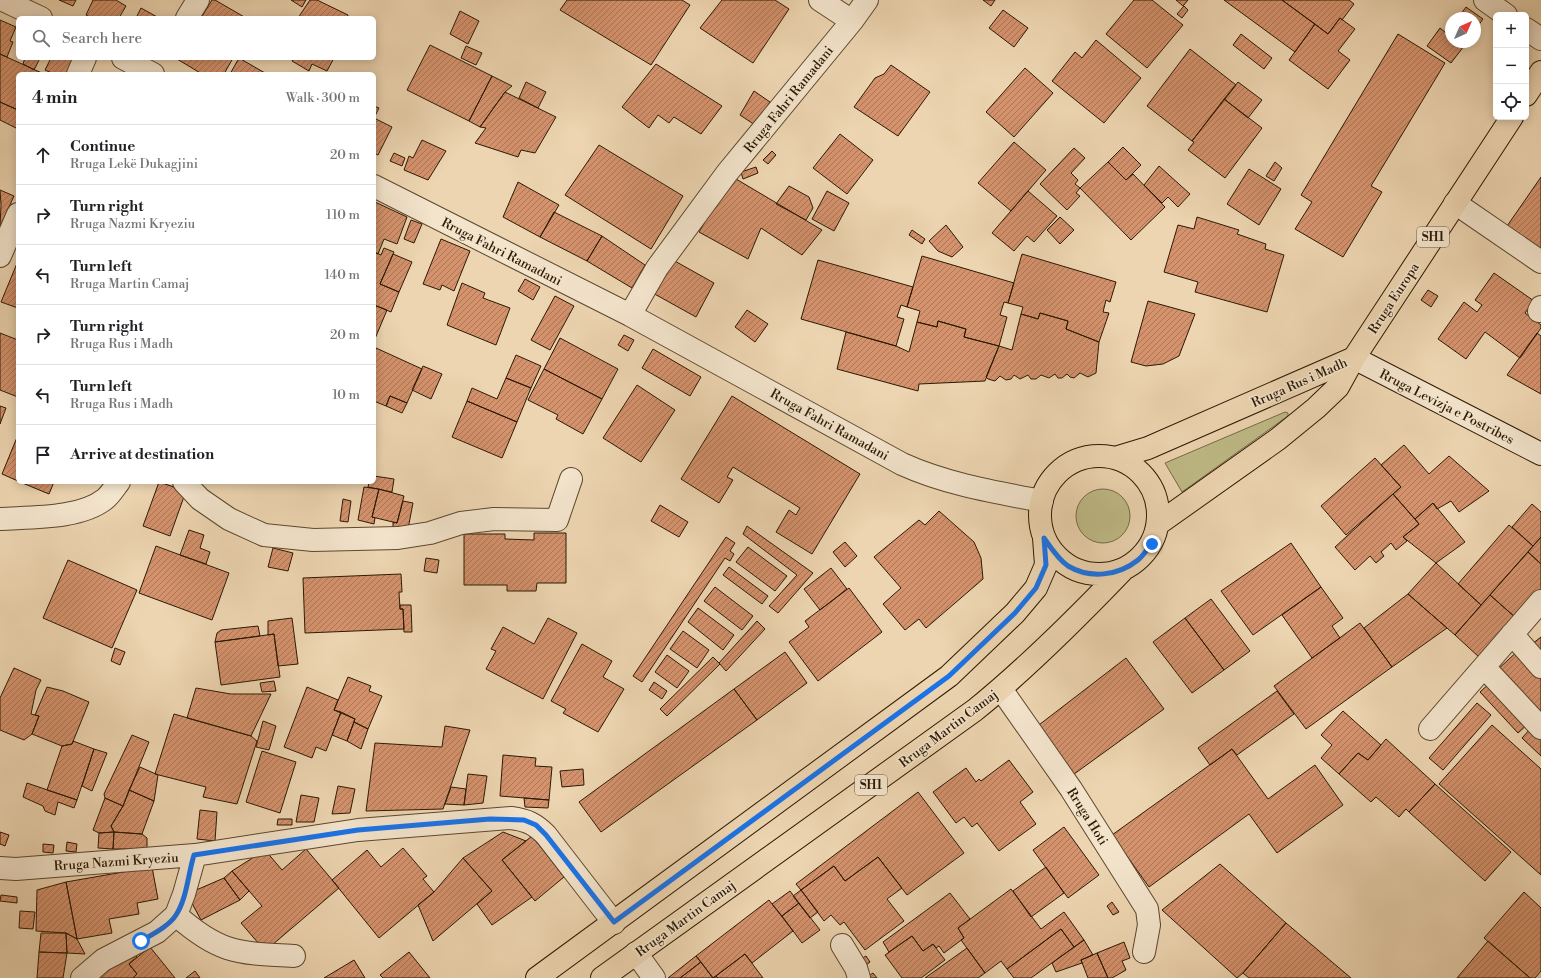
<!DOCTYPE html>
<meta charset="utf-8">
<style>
:root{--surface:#fff;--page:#f6f6f6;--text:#202124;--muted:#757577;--line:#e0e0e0}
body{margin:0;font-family:"Libre Bodoni",serif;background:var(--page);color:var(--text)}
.controls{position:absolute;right:12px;top:12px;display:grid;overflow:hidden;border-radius:6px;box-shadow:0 2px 10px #0003}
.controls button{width:36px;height:36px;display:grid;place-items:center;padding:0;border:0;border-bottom:1px solid var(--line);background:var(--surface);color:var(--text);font:20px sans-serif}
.compass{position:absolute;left:1445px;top:12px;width:36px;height:36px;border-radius:50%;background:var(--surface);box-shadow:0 2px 10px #0003;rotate:45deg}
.stop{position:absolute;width:12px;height:12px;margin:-9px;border:3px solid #1a73e8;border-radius:50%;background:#fff}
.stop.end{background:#1a73e8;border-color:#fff;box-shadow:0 1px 4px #0008}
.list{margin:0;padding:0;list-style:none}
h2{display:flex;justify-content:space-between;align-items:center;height:52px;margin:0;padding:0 16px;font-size:17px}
h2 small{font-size:13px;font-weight:400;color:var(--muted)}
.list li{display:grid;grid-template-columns:26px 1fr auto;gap:12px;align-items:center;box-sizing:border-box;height:60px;padding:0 16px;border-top:1px solid var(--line)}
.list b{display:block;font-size:15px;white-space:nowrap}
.list p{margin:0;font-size:13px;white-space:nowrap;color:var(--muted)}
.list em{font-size:13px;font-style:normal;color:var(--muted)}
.icon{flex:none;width:22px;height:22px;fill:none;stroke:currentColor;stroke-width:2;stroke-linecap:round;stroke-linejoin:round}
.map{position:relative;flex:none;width:1541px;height:978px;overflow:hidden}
.search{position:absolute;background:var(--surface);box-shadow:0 2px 10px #0003;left:16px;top:16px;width:360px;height:44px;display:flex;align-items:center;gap:10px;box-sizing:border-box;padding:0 14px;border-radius:6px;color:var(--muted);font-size:15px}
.panel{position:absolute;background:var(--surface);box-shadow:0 2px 10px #0003;left:16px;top:72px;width:360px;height:412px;border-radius:6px}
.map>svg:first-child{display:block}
.green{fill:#bfbb87;stroke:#766a45}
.building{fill:url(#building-hatch);stroke:#2c1903}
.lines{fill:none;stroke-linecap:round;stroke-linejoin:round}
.pedestrian-casing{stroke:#5c482e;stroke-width:24}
.minor-casing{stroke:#5c482e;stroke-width:24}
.secondary-casing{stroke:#2c1903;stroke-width:24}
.primary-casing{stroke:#2c1903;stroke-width:24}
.pedestrian{stroke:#f3e4cc;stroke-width:22}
.minor{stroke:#f3e4cc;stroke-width:22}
.secondary{stroke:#f3e4cc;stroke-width:22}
.primary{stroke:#edd5b1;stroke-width:22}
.route{stroke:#1a73e8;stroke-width:5}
.labels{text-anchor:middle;stroke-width:3;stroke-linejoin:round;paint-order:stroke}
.shield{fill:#f3e4cc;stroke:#68563f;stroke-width:1}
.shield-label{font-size:12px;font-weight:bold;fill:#2c1903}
.street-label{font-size:13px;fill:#2c1903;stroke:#f3e4cc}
</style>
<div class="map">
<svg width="1541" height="978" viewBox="0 0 1541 978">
<defs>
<pattern id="building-hatch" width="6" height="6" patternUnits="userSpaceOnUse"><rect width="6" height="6" fill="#d4926d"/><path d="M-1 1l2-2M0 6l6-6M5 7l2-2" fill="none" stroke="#ac7657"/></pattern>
</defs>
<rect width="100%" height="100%" fill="#edd5b1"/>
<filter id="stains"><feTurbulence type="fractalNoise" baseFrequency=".005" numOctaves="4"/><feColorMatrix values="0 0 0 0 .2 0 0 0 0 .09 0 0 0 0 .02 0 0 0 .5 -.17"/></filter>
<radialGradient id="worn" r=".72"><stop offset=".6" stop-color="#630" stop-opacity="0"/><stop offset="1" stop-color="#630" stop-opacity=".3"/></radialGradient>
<path class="green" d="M1285 412 1288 413V416L1182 492 1165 463Z
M1076 516a27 27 0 1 1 54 0a27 27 0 1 1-54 0Z"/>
<path class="building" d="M59 0H76L73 6Z
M93 0H116L126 6 119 18H92L86 15Z
M212 0H215L246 18H201Z
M291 0H306L302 7Z
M310 0H317L348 15 347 18H298Z
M567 0H682L690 5 651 65 560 10Z
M722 0H775L789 9 753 63 700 28Z
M983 0H995L991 6Z
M1134 0H1152L1183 25 1147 68 1106 34Z
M1176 0H1188L1183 6Z
M1224 0H1282L1315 24 1295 52Z
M1282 0H1349L1354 4 1342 20 1340 18 1328 34Z
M1184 6 1188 10 1182 18 1177 14Z
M1466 7 1483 19 1475 30V18H1458Z
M141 8 159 18H136Z
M1003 10 1028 28 1014 47 989 28Z
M460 11 479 21 468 44 450 34Z
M1340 18 1355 29 1338 51 1350 60 1328 89 1289 60 1315 24 1328 34Z
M0 20 16 27 10 41 13 42 7 57 0 54Z
M1440 28 1451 37V42H1458L1464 46 1451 63 1427 46Z
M1241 34 1272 58 1264 69 1233 45Z
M1398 34 1445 63 1371 186 1382 192 1343 257 1295 229 1312 202 1301 195Z
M1096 40 1141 78 1104 123 1052 81 1075 52 1082 58Z
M430 45 492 76 469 121 407 90Z
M466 46 482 53 476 65 461 58Z
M1190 49 1236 85 1192 141 1147 106Z
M0 54 44 74H18V110L0 102Z
M25 58H40L34 70 23 64Z
M51 58H76L69 74H54L45 70Z
M178 58H233L224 74H202L177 59Z
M239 58 265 73 264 74H230Z
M294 58H334L327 71 312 64 309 71 292 61Z
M656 64 722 106 701 134 674 117 669 123 658 115 649 128 622 107Z
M891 65 930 92 898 136 854 107 875 78 884 74Z
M1025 68 1053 93 1014 137 986 112Z
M492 76 512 86 505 92 480 127 469 121Z
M526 82 546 92 538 108 519 98Z
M1238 82 1262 100 1248 118 1224 99Z
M754 91 770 102 755 125 740 115Z
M505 92 556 117 535 153 521 150 518 157 475 143 486 128 480 127Z
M1224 99 1262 128 1225 178 1188 150 1194 142 1192 141Z
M0 102 18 110V129L0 120Z
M374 106 379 108 374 118Z
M374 118 392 127 378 155 374 153Z
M840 134 873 160 847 194 813 168Z
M422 140 446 151 428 180 404 170 409 156 413 158Z
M1014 142 1046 170 1011 211 978 183Z
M599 145 683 196 651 249 565 195Z
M1123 147 1141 165 1126 180 1108 162Z
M1074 148 1085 158 1071 173 1078 180 1075 184 1080 188 1076 193 1080 196 1067 210 1040 184Z
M772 151 776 155 768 164 763 160Z
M394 153 405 158 402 166 390 161Z
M1108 162 1126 180 1133 174 1165 207 1131 240 1080 188Z
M1275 162 1282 168 1274 181 1266 176Z
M1159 166 1190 194 1178 207 1168 197 1162 203 1144 185Z
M756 167 758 173 743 179 741 172Z
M1249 169 1281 189 1259 225 1227 204Z
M731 176 822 230 802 255 761 228 748 259 699 232Z
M1541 177V253L1505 229Z
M518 182 559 205 540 237 503 217Z
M789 186 809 197 813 208 806 220 776 204Z
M0 190 14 196 0 227 1 205Z
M827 191 849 203 834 231 812 219Z
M1028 191 1057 216 1034 242 1027 236 1014 251 992 233Z
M375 202 407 217 397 244 384 239 378 254 374 252Z
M554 212 602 236 587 261 540 237Z
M1060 217 1074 230 1060 244 1047 230Z
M1197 217 1239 230 1237 234 1266 244 1265 249 1284 255 1267 312 1195 292 1198 282 1164 272 1178 225 1194 229Z
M411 220 422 224 414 243 404 239Z
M946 225 963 247 952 257 938 251 929 241Z
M912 230 925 239 922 244 909 235Z
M602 236 645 265 632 288 587 261Z
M441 239 470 251 454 291 442 285 440 290 423 284Z
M384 248 394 252 380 284 399 292 391 312 374 305V252L381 255Z
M393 254 412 262 399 292 380 284Z
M1022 254 1116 282 1110 302 1106 300 1103 312 1109 313 1099 342 1066 329 1068 321 1040 313 1038 319 1021 314 1023 307 1008 303Z
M922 256 1014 283 1008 303 1004 302 1000 315 1007 317 999 346 964 337 966 329 938 321 937 327 917 322 920 311 907 307Z
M673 260 714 283 696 317 651 292Z
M818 260 913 287 907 307 901 305 897 317 904 319 896 346 801 319Z
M18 261V308L1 302Z
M1494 273 1534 301 1525 313 1541 325V328L1520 358 1485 332 1466 359 1438 339 1464 302 1477 312 1482 305 1475 300Z
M525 279 540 287 533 300 518 291Z
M462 283 485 293 483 298 510 308 496 345 447 325Z
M1428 290 1438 296 1431 307 1421 300Z
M555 296 574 306 550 350 531 340Z
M1148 301 1195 314 1179 356 1163 364 1146 366 1131 362Z
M374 305 387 310 374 341Z
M747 310 768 324 755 342 735 327Z
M1040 313 1068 321 1066 329 1099 342 1096 373 1088 377 1080 373 1074 378 1070 377 1067 374 1062 378H1058L1055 374 1049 378 1041 375 1036 379H1031L1028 375 1020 379 1014 375 1011 379 1006 380 1000 376 995 381 988 379 986 377 999 346 1012 350 1021 314 1038 319Z
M938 321 966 329 964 337 999 346 985 381 919 384 918 391 837 369 846 332 896 346 909 352 917 322 937 327Z
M0 333 18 340V397L0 390Z
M1537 333 1541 336V394L1507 375Z
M624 335 634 340 628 351 618 345Z
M560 338 618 369 602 399 544 369Z
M376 348 422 369 407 403 390 396 386 406 374 401V352Z
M653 349 701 377 690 396 642 368Z
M516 355 541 366 531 388 506 378Z
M423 366 442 374 431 399 412 390Z
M544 369 602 399 583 434 556 419 558 415 528 400Z
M506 378 531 388 517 422 467 401 472 388 497 399Z
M637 385 675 410 641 462 603 438Z
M390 396 407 403 402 413 386 406Z
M732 396 860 474 812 554 776 532 789 510 796 515 800 508 733 467 727 477 733 480 719 503 681 479Z
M467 401 517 422 502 458 452 437Z
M0 406 6 408 0 424Z
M18 435V481L2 474Z
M1404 445 1429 474 1449 456 1489 491 1459 512 1451 501 1437 509 1433 503 1415 519 1393 494 1401 487 1381 465Z
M1375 458 1401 487 1346 535 1321 506Z
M374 476 394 479 392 492 368 487 369 482H374Z
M20 482H54L49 494Z
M159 482 186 491 170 536 143 526Z
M364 487 379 489 372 517 375 518 374 524 358 520Z
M379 489 404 496 397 523 372 517Z
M1393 494 1419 524 1403 537 1407 541 1396 550 1391 543 1381 552 1384 556 1376 563 1370 556 1355 570 1335 547Z
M343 499 351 501 348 522 340 521Z
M403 501 413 503 408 529 393 527V522L397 523Z
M1433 503 1465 542 1436 563 1403 537 1419 524 1415 519Z
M1532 504 1541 512V537L1533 546 1512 527Z
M660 505 688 522 679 537 651 521Z
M939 511 974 542 981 558 983 579 926 628 919 619 905 630 883 604 901 588 874 557 919 520 925 525Z
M1509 525 1533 546 1481 605 1458 584Z
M747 526 813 573 778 613 769 606 797 575 743 534Z
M189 530 204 535 200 548 210 552 206 564 180 555Z
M534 533H566V583H537L536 591H507V585H464V534H505V539L534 540Z
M726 537 735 543 730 551 734 554 730 561 725 558 642 682 633 676Z
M1541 537V564L1528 552Z
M845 542 857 556 845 567 833 552Z
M1291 543 1321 587 1253 635 1221 591Z
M156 546 229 573 212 620 139 593Z
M748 547 787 576 775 591 736 562Z
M273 548 293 553 288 571 268 567Z
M1528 552 1541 564V590L1516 618 1490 595Z
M426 558 439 560 437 573 424 571Z
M68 560 137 590 112 648 43 618Z
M1436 563 1481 605 1455 635 1408 594Z
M729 567 768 596 762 604 723 575Z
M831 568 847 589 820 610 804 589Z
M401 574 402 592H399L400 609H403L404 629 305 633 303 578Z
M715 587 753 616 742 630 704 601Z
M1321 587 1343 618 1332 626 1340 638 1312 658 1282 615Z
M849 588 882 632 818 681 789 642 809 627 805 621Z
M1408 594 1447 628 1392 667 1364 628Z
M1490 595 1516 618 1480 658 1455 635Z
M1211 599 1250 651 1224 670 1185 618Z
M400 605H411L412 632H404L403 609H400Z
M698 608 734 635 723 650 688 622Z
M292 618 298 664 278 666 274 634 268 635V621Z
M548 618 577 633 543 699 486 669 496 651 491 649 503 627 534 644Z
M1185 618 1224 670 1192 693 1153 642Z
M757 621 765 629 726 671 719 663Z
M1360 623 1392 667 1306 729 1274 686Z
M258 626 260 636 215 642 217 633 221 630Z
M683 631 709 650 697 668 670 649Z
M274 634 280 677 221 685 215 642Z
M1541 637V655L1532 644Z
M582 644 612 661 603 677 624 689 598 732 563 713 566 709 551 701Z
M115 648 125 652 120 665 111 661Z
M1520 649 1541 673V724L1496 671Z
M785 652 807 683 757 720 734 689Z
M667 655 689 671 677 688 655 672Z
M713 657 720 664 667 716 660 709Z
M1126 658 1164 709 1070 777 1035 728Z
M14 668 41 680 36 690 31 714 39 716 32 734 24 740 0 730V698Z
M348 677 371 686 369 691 382 696 368 729 354 722 355 719 334 710Z
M274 681 276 691 262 692 260 683Z
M654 682 667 691 662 699 649 690Z
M1491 682 1529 723 1518 733 1480 692Z
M47 687 63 691 89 702 72 744 62 746 32 734 39 716 35 715Z
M307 687 338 700 334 710 341 712 326 751 316 747 312 758 284 747Z
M196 688 231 694H271L251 736 187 718Z
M734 689 757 720 601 832 579 802Z
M1277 691 1294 714 1237 755 1232 749 1210 765 1198 748Z
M1477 703 1491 715 1443 770 1429 758Z
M1343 711 1381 745 1368 760 1358 753 1339 774 1321 758 1332 745 1321 735Z
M341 712 355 719 347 741 332 735Z
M174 714 251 736 257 741 237 804 203 797 206 787 155 774Z
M263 721 276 726 269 750 256 747Z
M354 722 368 729 361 749 347 741Z
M1492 725 1541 769V875L1439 784Z
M445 726 470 730 443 809 366 811 375 743 442 747Z
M1532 727 1541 736V756L1522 738Z
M132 735 149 742 123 806 105 798 104 794Z
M1386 739 1435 784 1409 812 1406 809 1399 817 1376 797 1371 802 1339 774 1358 753 1368 760Z
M73 741 94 749 77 800 47 790 62 746 72 744Z
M94 749 107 753 92 791 82 786Z
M1232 749 1268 799 1315 765 1343 805 1277 853 1249 814 1149 887 1112 835Z
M262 751 296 762 280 813 246 802Z
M503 755 536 758 535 766 552 767 549 800 500 796Z
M1009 760 1033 792 1020 802 1036 824 999 851 977 823 972 827 964 817 956 823 933 792 966 768 976 782 979 779 981 781Z
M140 767 158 775 154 801 129 790Z
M583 769 584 785 562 787 560 771Z
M468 774 487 776 483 803 464 805Z
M27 783 77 800 74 808 58 802 55 815 45 811 43 806 23 797Z
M1435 784 1511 852 1485 881 1409 812Z
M338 786 355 789 350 813 332 814Z
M451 787 466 789 464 805 445 804Z
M129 790 154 801 142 834 114 832 111 826 123 806Z
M918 792 964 853 907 895 878 857 845 881 834 866 801 890 796 884Z
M301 795 319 798 314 822H296Z
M105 798 123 806 111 826 114 832 99 833 93 830Z
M524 798 549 800 548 808 525 807Z
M200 810 217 812 215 841 197 839Z
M278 819H292V825H277Z
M1064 827 1099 875 1068 898 1033 850Z
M0 832 9 835 5 846 0 844Z
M114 832 113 849 98 848 99 833Z
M114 832 142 834 147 838V849H113Z
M503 832 526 841 502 860 532 897 492 925 477 904 492 891 463 858Z
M532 836 564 877 535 901 502 860Z
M67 842 77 844 76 852 66 851Z
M43 844 54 845 53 853 43 852Z
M403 848 427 876 423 879 434 892 379 938 332 880 367 850 381 867Z
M306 849 339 888 265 951 241 923 262 906 232 871 265 850 282 870Z
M878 857 902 888 887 899 904 921 865 950 844 922 840 925 831 915 824 921 801 890 834 866 845 881Z
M463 858 492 891 433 941 418 905 434 892Z
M1220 864 1286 923 1243 973 1237 978 1162 910Z
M152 867 158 899 137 903 139 914 109 919 112 933 77 939 66 882Z
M1046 867 1064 893 1031 917 1013 891Z
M232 871 249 891 240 900 224 878Z
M224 878 240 900 201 920 187 894Z
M66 882 77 939 66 933 36 931 37 890Z
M1011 889 1041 929 1064 912 1084 940 1074 947 1061 929 1007 969 1001 961 985 973 961 940 964 938 958 928Z
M801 890 818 912 810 918 793 896Z
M790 891 799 903 782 916 772 904Z
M1524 892 1541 908V971L1535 978H1530L1484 938Z
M950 893 970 919 958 928 964 938 944 953 939 946 936 948 933 944 923 951 912 936 889 952 883 942Z
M1 895 17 897V903L0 901Z
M769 900 793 931 752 963 745 954 713 978 696 956Z
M1112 902 1119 912 1113 915 1107 906Z
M799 903 820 930 802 943 782 916Z
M20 911 35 912 33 929 19 928Z
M1286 923 1351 978H1249L1243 973Z
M1061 929 1074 947 1031 978H1014L1007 969Z
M41 933H66L67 953 39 952Z
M66 933 77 939 85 954 67 953Z
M912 936 923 951 933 944 945 960 921 978H902L885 955Z
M1084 940 1093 955 1081 960 1082 963 1056 972 1052 963Z
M1488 941 1530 978H1457Z
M1124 942 1130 958 1122 961 1126 970 1112 978H1108L1097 953Z
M129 947 137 957 129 964 137 974 133 978H93Z
M150 947 175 978H133L137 974 129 964Z
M967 948 985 973 978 978H925Z
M39 952 67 953 63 978H37Z
M409 952 430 978H383L380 975Z
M1097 953 1108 978H1088L1081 960Z
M745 954 763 978H718L716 976Z
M696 956 701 962 680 978H668Z
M866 956 870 962 866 965 861 959Z
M354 960 365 978H324Z
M701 962 713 978 716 976 718 978H680Z
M195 971 200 978H186Z
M873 973 877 978H868L867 977Z"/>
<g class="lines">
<g class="pedestrian-casing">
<path id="pedestrian" d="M1512 634 1541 667
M1484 667 1541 728
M1430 729 1541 601"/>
</g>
<g class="minor-casing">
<path id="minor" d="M3 0 41 18
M820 0 852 21
M1485 0 1506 15
M187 18 198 0
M1526 29 1541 39
M123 58 153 74
M78 74 85 58
M374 186 630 315 902 464C946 484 994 492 1042 501
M1455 203 1541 262
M0 256 18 214
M1539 311 1541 307
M630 315 657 268 727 173 852 21 867 0
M184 482 200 499 229 519 264 535 313 540 398 538 430 533 461 523 494 519 557 520 571 479
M0 519C31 517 80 519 105 499 111 494 115 487 119 482
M1001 689 1071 789 1147 909 1149 925 1144 952
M0 868 16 869 195 855 358 830 511 818C527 820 535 824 546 835L614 923
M176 915C220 954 238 953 294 956
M842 945 856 968 859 978
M636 953 654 978
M82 978 103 960 157 932 176 915 184 894 195 855"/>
</g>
<g class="secondary-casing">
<path id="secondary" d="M1354 358 1541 454"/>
</g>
<g class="primary-casing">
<path id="primary" d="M1526 95 1541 72
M1040 515a59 59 0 1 1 118 0a59 59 0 1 1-118 0Z
M1115 458 1148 448 1354 358
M1158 524 1278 439 1316 408 1338 387 1354 358 1512 117
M537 978 949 676 1015 613 1036 588 1046 565 1044 538
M602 978 975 710C1027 668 1075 620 1122 571"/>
</g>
<use href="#pedestrian" class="pedestrian"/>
<use href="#minor" class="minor"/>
<use href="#secondary" class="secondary"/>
<use href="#primary" class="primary"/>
</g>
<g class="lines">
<path class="route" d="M141 941C153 934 169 926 176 915 187 898 188 874 194 855L358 830 490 819 524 820 536 825 546 835 614 922 949 676 1015 613 1036 588 1046 565 1044 538C1051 548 1058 559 1068 566 1090 579 1118 576 1138 560 1143 556 1147 549 1152 544"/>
</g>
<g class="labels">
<g class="shield">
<rect x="1417" y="227" width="32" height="20" rx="3"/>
<rect x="855" y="775" width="32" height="20" rx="3"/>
</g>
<g class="shield-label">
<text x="1433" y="241">SH1</text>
<text x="871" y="789">SH1</text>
</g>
<g class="street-label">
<text transform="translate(788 99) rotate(-51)" y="5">Rruga Fahri Ramadani</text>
<text transform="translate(502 251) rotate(27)" y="5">Rruga Fahri Ramadani</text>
<text transform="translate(1393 298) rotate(-57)" y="5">Rruga Europa</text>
<text transform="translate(1299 382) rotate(-24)" y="5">Rruga Rus i Madh</text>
<text transform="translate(1447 406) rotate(27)" y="5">Rruga Levizja e Postribes</text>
<text transform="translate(830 424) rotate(29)" y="5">Rruga Fahri Ramadani</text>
<text transform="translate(948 728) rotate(-37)" y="5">Rruga Martin Camaj</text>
<text transform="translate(1088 816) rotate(58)" y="5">Rruga Hoti</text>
<text transform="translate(116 861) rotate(-4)" y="5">Rruga Nazmi Kryeziu</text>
<text transform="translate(685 918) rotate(-36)" y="5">Rruga Martin Camaj</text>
</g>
</g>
<rect width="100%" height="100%" filter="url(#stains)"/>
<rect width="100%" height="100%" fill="url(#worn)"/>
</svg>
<div class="controls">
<button>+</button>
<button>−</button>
<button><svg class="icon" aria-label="locate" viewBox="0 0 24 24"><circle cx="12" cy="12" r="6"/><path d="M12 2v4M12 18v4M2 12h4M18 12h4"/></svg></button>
</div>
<svg class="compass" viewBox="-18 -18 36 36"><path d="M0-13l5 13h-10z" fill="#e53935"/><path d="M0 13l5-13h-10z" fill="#757577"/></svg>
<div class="stop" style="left:141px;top:941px"></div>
<div class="stop end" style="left:1152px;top:544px"></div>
<div class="search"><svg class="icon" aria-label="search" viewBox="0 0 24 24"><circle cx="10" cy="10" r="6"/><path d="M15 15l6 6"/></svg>Search here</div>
<section class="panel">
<h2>4 min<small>Walk · 300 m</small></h2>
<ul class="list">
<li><svg class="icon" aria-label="ahead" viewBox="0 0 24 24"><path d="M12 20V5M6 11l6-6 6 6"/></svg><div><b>Continue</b><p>Rruga Lekë Dukagjini</p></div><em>20 m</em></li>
<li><svg class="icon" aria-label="right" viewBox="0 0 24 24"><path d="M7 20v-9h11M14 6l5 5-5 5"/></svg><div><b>Turn right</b><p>Rruga Nazmi Kryeziu</p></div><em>110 m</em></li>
<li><svg class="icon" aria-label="left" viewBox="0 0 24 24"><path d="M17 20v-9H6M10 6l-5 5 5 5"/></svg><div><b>Turn left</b><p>Rruga Martin Camaj</p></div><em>140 m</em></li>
<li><svg class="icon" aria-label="right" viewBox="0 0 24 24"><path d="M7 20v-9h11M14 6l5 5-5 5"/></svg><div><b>Turn right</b><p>Rruga Rus i Madh</p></div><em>20 m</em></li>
<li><svg class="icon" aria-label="left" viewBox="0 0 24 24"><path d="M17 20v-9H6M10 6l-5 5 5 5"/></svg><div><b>Turn left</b><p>Rruga Rus i Madh</p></div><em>10 m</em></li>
<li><svg class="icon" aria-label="arrive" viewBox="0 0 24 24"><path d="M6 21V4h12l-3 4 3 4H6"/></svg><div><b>Arrive at destination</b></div></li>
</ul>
</section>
</div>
